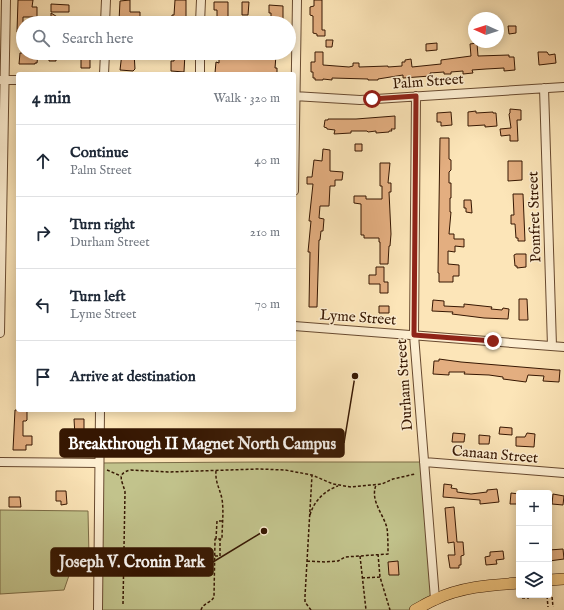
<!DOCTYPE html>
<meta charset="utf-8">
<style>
:root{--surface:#fff;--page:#f6f6f7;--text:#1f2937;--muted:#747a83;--line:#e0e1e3}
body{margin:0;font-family:"IM FELL English",serif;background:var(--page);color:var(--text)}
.controls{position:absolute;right:12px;bottom:12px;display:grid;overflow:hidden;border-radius:4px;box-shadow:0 2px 10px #0003}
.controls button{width:36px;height:36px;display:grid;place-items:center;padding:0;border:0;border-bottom:1px solid var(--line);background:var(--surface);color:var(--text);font:20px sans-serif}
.compass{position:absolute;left:468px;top:12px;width:36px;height:36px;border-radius:50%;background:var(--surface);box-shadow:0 2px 10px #0003;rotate:273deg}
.stop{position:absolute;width:12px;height:12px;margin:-9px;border:3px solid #8f2418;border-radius:50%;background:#fff}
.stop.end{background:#8f2418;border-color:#fff;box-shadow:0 1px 4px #0008}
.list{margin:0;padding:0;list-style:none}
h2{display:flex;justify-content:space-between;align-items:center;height:52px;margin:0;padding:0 16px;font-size:17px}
h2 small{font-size:13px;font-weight:400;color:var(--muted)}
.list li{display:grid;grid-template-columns:26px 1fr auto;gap:12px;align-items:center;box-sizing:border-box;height:72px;padding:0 16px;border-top:1px solid var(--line)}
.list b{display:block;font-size:15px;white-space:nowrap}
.list p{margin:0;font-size:13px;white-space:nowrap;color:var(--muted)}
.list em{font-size:13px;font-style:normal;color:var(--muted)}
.icon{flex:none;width:22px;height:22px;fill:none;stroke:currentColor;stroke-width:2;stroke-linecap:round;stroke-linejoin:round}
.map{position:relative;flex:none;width:564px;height:610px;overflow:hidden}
.search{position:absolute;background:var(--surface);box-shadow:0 2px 10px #0003;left:16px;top:16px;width:280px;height:44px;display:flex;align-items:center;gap:10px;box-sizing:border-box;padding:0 14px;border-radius:22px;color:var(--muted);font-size:15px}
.panel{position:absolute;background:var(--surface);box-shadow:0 2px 10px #0003;left:16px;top:72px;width:280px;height:340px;border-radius:4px}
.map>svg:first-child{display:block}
.green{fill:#c2c38c;stroke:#7c6d47}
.building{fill:#e3ae80;stroke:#361702}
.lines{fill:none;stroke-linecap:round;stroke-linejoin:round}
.minor-casing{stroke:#684a30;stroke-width:10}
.major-casing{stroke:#361702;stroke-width:12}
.path{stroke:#361702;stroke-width:1.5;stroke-dasharray:3 2;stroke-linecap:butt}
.minor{stroke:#fdeed1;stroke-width:8}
.major{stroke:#eec27c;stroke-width:11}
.route{stroke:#8f2418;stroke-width:5}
.labels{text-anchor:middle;stroke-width:3;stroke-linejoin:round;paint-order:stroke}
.street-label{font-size:15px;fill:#361702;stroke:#fdeed1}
.leader{fill:none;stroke:#361702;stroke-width:1.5}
.callout-dot{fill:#361702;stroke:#fdeed1;stroke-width:1.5}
.callout{fill:#361702;stroke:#361702;stroke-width:1.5}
.callout-label{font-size:16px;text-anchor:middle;font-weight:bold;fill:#fff}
</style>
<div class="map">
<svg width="564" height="610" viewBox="0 0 564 610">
<rect width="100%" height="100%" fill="#fce5b8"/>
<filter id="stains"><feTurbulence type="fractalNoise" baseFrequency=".005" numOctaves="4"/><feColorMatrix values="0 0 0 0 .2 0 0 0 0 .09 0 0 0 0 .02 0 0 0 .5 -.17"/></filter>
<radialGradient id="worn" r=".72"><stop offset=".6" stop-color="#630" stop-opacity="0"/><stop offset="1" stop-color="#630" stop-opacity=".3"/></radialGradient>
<path class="green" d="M262 462H424L435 599 415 610H98L99 463Z
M0 510 88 511 89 556 75 558 64 590 0 594Z"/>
<path class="building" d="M18 0H33L32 7H37V17H23V33L17 32Z
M130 0V12H140V20H138V22L119 21 120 1Z
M175 0H186V17H188V23H171L172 15H174Z
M314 0H322V30H325V36H317V34L313 33V16L310 15V7L314 6Z
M214 2H228V22H226V23H217V10H214Z
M242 2H249L248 15H242Z
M51 4 69 5V12H51Z
M269 5 283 6V23H271V13H269Z
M51 13 67 23H51Z
M508 26H516V33L509 34Z
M326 40H333L332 47H326Z
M437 43V50L426 51V44Z
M477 43 478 56 509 55V57H514L515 70 504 71V68L486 69 472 70 473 73 463 74V71L451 72V74H444V72L430 73V76L403 78V75L378 79V80H368V79L332 78V80L323 79V80H315V78H313V72H311V62H315V52H323V65L349 67 353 66V63H359V67L388 66V67L402 66V62H405V60L411 59 412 67 441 64V60L471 56 470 44Z
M538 52H547L549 55 555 54 556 63 539 65Z
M20 53H38L37 63H35V64H19Z
M49 53H56V61H49Z
M122 53H134L135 69 133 71 120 70Z
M175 53H185L184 72 171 71V61H174Z
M219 53 260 58V54L276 55 275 68H277V74L215 73 216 62 219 63Z
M81 57H90V68H81Z
M510 109 521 110V120H517L518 141H510V135L501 136 500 129 511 128 509 114 510 113Z
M476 111V113L493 112V113H496L497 126 485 127V125L468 126V112Z
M451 112 452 125 441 126V122H437V113Z
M395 116V129H391L392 131H389V132L376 133V131L368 132 367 131H351V133L334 134 335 130 327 129V128L324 127 325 120H328V119H356Z
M440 138H449V159L451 160V170L449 172V183H451V198H450V212H451L449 234H454V239H464V247L455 246V252L448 251V264L459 265V276H453V282H439V273H438Z
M355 144H362V151H355Z
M323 149 330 150V171L343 172 342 180H335V186H330L329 206H320L319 218 324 219 323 231H321L320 240H319L317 307H309L310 252H308L311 221H309L313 184H307V177H312L314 160 322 161Z
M508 161H522V180L508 181Z
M380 163H390L388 183H391V192H389L391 234 390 246H389L388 264H380V242H379V238H364V235H361V204L354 203V196H366V199H382V186H380Z
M513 194H523L525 241H518V238H516L515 224H511V215H514Z
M464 200H471L472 213 466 212V208H464Z
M516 254H526V267L517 268V266H515L514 255Z
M376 267H384V282H388V293H380V284H369V275H376Z
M519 299H527L528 320H519Z
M433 300 444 301V306L464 307V304L492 307 491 309 502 310 503 308 509 309 508 319 484 318 452 314 453 312 432 311Z
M379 306H389V313H379Z
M439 359 461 362 557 370H560L559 382 543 381 544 376 528 375 526 382 503 379V377L489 375 464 374 465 372H449V375L433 374 434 361H439Z
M15 410H27V420L26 421H23V436H32V445H26V450H13Z
M74 419H84V448L72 449V436H75Z
M500 427 512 428V435L499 434Z
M453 433 465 434 464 442H452Z
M527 433 535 434 534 447 516 446V437H525Z
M479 435 490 436 489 444H479Z
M444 484 452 485 451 488 457 489V492L471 494 487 492V490L497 489 499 502 480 504V500L443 497Z
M56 491H66L67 504 61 505V501H56Z
M511 493 519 494V504H510Z
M553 494 564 496 563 505 552 504Z
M9 497H20L21 507H9Z
M454 507 457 542H463L464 555 461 556V565H459V568H450L448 555H455L454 542 448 543 445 508Z
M563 549 564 559 549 561V550Z
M503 551 504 559 496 560 497 564 486 565 485 557 490 556V552Z
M398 561 399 575H389L388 562Z"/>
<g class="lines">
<g class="minor-casing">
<path id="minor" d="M105 23 106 0
M200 23 201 0
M104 74 105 53
M200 74V53
M0 80H18
M544 88 552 346
M294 96 360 100 564 87
M416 96 414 335 435 599
M294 191 297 0
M294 326 564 347
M0 333 6 0
M0 462 99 463
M424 462 564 473
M98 610 100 410"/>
</g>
<g class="major-casing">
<path id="major" d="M549 580 564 579
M415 610C421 607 427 603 434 600 460 587 490 585 519 583"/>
</g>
<path class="path" d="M107 470 121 476
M310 515C314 501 324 491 338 486
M216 539 217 521H222
M378 554 380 577 390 610
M215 556H220V539
M360 556 366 610
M307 561 325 562 338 561 345 557 388 554C388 545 388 536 387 528 383 513 370 501 376 485
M362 578 380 577
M547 596 548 607
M538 597 552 596 553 607
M522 598H529
M123 604 125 492C123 482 115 473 131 470L168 472 259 469 285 470 312 475 333 484 351 487 382 484 393 479 415 474
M201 610C203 603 211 603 214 597L215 539H222C222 526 224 512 222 499 220 489 215 482 216 471
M311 610 305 602V596L312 475"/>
<use href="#minor" class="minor"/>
<use href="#major" class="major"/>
</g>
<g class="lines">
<path class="route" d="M372 99 416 96 414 335 493 341"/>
</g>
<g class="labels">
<g class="street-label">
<text transform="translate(428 81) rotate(-4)" y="5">Palm Street</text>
<text transform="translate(534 217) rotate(-92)" y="5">Pomfret Street</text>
<text transform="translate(358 317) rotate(4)" y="5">Lyme Street</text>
<text transform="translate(404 385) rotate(-94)" y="5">Durham Street</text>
<text transform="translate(495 454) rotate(5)" y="5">Canaan Street</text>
</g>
</g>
<path class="leader" d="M355 376L344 443M264 531L213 562"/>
<g class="callout-dot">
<circle cx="355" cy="376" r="4"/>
<circle cx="264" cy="531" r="4"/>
</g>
<g class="callout">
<rect x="60" y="429" width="284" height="28" rx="4"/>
<rect x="51" y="548" width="162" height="28" rx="4"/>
</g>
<g class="callout-label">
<text x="202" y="449">Breakthrough II Magnet North Campus</text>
<text x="132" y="567">Joseph V. Cronin Park</text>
</g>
<rect width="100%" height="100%" filter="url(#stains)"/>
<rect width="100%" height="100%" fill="url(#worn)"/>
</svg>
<div class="controls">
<button>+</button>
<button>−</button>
<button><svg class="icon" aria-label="layers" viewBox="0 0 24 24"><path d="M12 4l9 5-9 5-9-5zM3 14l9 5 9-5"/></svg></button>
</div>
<svg class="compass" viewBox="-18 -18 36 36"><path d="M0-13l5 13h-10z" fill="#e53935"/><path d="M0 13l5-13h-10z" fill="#747a83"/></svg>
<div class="stop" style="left:372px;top:99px"></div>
<div class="stop end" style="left:493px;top:341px"></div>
<div class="search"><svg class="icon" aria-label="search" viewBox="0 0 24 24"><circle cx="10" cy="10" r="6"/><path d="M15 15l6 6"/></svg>Search here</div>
<section class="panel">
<h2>4 min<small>Walk · 320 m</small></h2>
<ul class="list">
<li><svg class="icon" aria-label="ahead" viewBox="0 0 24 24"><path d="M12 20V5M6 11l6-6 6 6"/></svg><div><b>Continue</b><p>Palm Street</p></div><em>40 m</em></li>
<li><svg class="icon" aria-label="right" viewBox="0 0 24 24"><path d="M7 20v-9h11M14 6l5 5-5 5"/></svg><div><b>Turn right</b><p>Durham Street</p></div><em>210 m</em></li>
<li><svg class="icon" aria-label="left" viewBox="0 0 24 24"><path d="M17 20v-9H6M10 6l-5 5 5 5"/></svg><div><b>Turn left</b><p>Lyme Street</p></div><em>70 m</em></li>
<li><svg class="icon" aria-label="arrive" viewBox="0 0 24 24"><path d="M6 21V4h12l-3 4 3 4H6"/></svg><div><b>Arrive at destination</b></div></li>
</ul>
</section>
</div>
